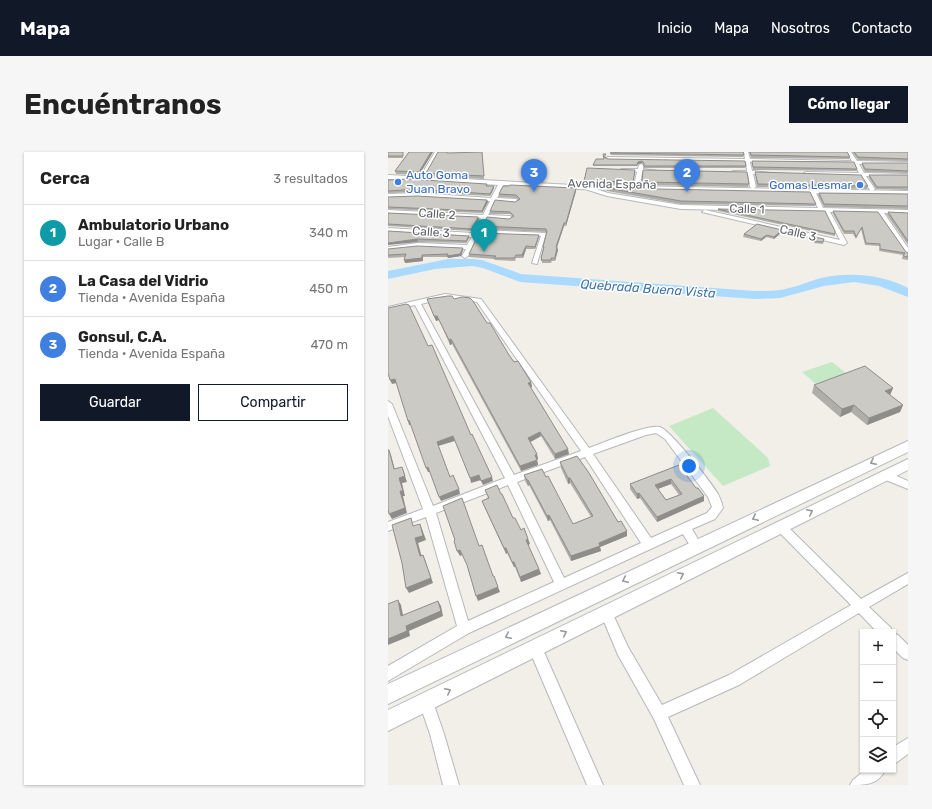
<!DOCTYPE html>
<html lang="es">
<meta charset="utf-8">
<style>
:root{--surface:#fff;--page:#f6f6f6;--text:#222;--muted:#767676;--line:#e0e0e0;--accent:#111827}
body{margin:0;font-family:Rubik,sans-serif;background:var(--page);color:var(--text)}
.controls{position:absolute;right:12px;bottom:12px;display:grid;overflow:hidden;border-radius:0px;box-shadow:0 1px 3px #0004}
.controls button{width:36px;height:36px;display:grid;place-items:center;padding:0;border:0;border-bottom:1px solid var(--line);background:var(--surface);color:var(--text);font:20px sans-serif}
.you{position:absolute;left:301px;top:314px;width:14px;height:14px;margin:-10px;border:3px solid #fff;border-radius:50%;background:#1a73e8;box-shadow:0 0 0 6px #1a73e833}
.badge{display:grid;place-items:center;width:26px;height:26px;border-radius:50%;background:var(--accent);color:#fff;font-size:13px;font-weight:700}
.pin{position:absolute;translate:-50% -33px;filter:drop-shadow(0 1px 2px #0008)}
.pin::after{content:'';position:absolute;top:21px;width:14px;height:12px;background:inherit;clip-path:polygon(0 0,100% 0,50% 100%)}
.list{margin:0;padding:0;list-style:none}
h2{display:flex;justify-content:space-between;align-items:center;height:52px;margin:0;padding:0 16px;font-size:17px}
h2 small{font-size:13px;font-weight:400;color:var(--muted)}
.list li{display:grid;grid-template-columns:26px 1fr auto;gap:12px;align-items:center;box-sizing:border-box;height:56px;padding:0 16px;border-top:1px solid var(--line)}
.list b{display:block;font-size:15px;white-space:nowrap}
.list p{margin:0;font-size:13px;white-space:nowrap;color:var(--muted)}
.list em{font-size:13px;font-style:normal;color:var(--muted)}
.actions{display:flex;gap:8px;padding:12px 16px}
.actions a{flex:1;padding:9px 0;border:1px solid var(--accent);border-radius:0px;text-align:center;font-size:14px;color:var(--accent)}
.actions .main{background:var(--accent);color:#fff}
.icon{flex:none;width:22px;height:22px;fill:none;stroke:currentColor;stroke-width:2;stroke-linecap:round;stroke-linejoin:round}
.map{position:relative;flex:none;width:520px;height:633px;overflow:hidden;border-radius:0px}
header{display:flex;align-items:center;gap:24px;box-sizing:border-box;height:56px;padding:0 20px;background:var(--accent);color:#fff}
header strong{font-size:19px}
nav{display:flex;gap:22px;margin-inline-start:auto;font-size:14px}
.intro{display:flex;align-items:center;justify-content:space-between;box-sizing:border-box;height:96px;padding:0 24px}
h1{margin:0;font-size:28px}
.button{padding:10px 18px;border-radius:0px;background:var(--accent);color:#fff;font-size:14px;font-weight:700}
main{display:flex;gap:24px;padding:0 24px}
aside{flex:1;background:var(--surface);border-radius:0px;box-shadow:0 1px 3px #0004}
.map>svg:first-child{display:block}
.green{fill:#c5e8c5}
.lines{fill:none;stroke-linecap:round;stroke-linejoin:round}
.river{fill:#aadaff;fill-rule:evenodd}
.street-casing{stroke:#b5b8bc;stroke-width:2}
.secondary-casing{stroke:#b6babf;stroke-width:2}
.street{fill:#fff;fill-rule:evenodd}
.secondary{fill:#fff;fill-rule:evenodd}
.wall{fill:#afaea9;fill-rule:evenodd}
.shaded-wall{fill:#8f8d8a}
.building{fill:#cccac5;stroke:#8f8d8a;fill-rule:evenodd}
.oneway{stroke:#979a9d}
.shop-dot{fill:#3f7fe0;stroke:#fff;stroke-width:1.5}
.labels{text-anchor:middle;stroke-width:3;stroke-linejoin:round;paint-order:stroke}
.far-shop-label{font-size:12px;fill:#366cbe;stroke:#fff;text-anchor:start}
.far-street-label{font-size:12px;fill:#5f6368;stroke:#fff}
.far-water-label{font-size:13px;font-style:italic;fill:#4174aa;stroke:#fff}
</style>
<header>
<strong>Mapa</strong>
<nav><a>Inicio</a><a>Mapa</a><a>Nosotros</a><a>Contacto</a></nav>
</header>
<div class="intro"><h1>Encuéntranos</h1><a class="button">Cómo llegar</a></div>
<main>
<aside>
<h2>Cerca<small>3 resultados</small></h2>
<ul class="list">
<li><span class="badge" style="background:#0f9aa8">1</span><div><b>Ambulatorio Urbano</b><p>Lugar · Calle B</p></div><em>340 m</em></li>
<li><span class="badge" style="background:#3f7fe0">2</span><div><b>La Casa del Vidrio</b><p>Tienda · Avenida España</p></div><em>450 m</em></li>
<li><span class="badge" style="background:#3f7fe0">3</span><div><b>Gonsul, C.A.</b><p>Tienda · Avenida España</p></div><em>470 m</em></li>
</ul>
<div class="actions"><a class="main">Guardar</a><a>Compartir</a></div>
</aside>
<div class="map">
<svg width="520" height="633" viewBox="0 0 520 633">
<rect width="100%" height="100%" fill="#f1efe8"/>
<path class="green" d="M444 210 458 221 428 232 414 220Z
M325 256 380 306 382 314 335 334 281 274Z"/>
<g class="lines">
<path class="river" d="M60 107H84L94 108 133 122 367 139C375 139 384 139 392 138 406 136 419 130 433 126 462 120 493 122 520 136V145L491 134 466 130 436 134 392 146 367 147 132 130 95 116 84 114 47 117 0 127V119Z"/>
<g class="street-casing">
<path id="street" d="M47 0H51L36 25H32Z
M356 0H360L362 7 464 9 459 0H463L469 9 520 10V12H471L476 21 520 22V24H478L487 37 484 39 482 38 473 24 418 22 416 21 418 20 471 21 466 11 362 10 364 19 382 21 380 22H365L368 35 365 37 362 35 360 22 344 20 346 19H359L358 10 220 7 218 6 220 5 357 7Z
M253 12 255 13V17L270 19 268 20H254L252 33 249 35 246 33 249 20 232 18 234 17H250L251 13Z
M111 31 116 32 109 46 128 47 131 49 128 51 107 49 100 63 122 64 125 66 122 68 99 66 93 78 158 81 149 112 144 111 153 84 91 82 80 104 77 106 74 104 78 97 30 95 0 99V95L30 91 79 93 84 85 0 80V76L85 81 93 66 0 62V58L95 63 102 49 30 45 0 46V42L30 41 103 46Z
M199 34 220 41 293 53 430 56 421 39 424 37 427 39 435 56 520 58V62L496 61 520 96V103L518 102 490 61 442 60 459 91 456 93 314 60 317 58 452 88 437 60 293 57 219 44 197 37 196 36Z
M57 142 93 147 201 296C215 291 259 272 272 275 282 278 323 330 330 342 332 346 334 351 335 356L327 367 304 377 314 394 312 397 308 399 304 397 295 382 81 481 0 529V514L69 474 38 365 0 379V370L35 357 0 264V249L4 252 45 354 117 326 27 153 0 159V155ZM57 146 89 150 193 299 126 323 33 152ZM268 281 277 287 320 345 324 355 319 361 263 386 205 302 258 283ZM197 305 253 391 176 426 129 330ZM120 333 166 430 80 469 48 361Z
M497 319 520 329V337L493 326 492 323 493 320Z
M392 370 396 371 473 447 520 421V432L481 455 503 476 504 480H489L471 461 351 533 280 565 312 633H296L266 567 230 503 212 460 214 456 218 454 222 456 240 495 274 553 341 523 463 453 388 377 386 374 388 371Z
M505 481 510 483 520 493V508L515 506 505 496Z
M147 489 152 491 215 633H199L140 495 142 491Z
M38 543 43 545 45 550 56 582 71 633H55L42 582 31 550 33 545Z
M520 586V602L505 613V595Z
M477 618H497C490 633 477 633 462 633L465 628Z"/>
</g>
<g class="secondary-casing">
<path id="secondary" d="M0 23 185 33 520 39V43L185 37 0 27Z
M520 289V300L0 552V532Z
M520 307V318L0 579V558Z"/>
</g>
<use href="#street" class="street"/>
<use href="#secondary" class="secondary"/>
</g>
<path class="wall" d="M0 0H15V6H0Z
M21 0H45L31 23 8 22 7 19Z
M94 0 96 27 39 24 38 21Z
M361 0H459L462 5 461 7 363 6Z
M464 0H520V9L470 8Z
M222 1 356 3 355 5 223 3Z
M218 4V5L220 7 358 14 357 16H256V13L254 11 250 12 249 14H205V13L215 7Z
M364 9 469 17V19L365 18 364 12Z
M474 11H520V21L477 20 474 14Z
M247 18 245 33 196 32V29Z
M367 20 480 34 479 37 369 35 367 23Z
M481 23H520V38L488 37 481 26Z
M0 28 106 34V36L102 44 30 40 0 41Z
M254 30 361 32 360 35 254 33Z
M219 36 428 52 427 54 293 52 219 39Z
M188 39 178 74H176L169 95 170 98 167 109H164L163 111H154V109H153V106L155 97V95L159 80H158L95 77V74L121 67 125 65 122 62H102V59L127 50 131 48 128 46 111 45V42Z
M431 41 520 42V57L436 55 430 43Z
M0 45 99 48 100 50 94 61 0 57Z
M330 57 447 82V84L330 59Z
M445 59 518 100 520 101V108L514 107 515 103 491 99 492 94 477 93 473 77 468 87 465 82H456L445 62Z
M500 60 520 61V93L499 63Z
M0 61 90 65 91 67 84 79 0 74Z
M0 79 81 84V86L78 91 30 90Z
M394 80 386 87 378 85 373 89 355 85 356 82Z
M151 85 147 97H138L135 106H128L127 109 107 108 106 107 81 105V102Z
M427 85 436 87 435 92 426 91Z
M75 96V98L73 104 60 106V105H35V109L17 111V105L0 106V97Z
M39 147H66L99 171 121 203 143 230 144 235H142L181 302 167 307 153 284 142 290 149 302 150 307H149L150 313 133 319 64 192 62 193 51 168 48 169Z
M426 233 505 236 502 243 515 253 512 260 479 273 463 260 452 265 424 241Z
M172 310 239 379V384L212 395 213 399 183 409 162 368 160 369 141 333 140 334 137 329 136 323 185 372 203 365 182 331 180 332 173 316Z
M291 313 316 349 269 370 252 346 249 347 242 337V332ZM283 332 291 343 278 348 270 337Z
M97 338 113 342 125 366 133 378 140 387 142 392 140 393 151 417 153 422 133 430 127 415H126L119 401 118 402 96 354 94 349 100 346Z"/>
<path class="shaded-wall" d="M43 0H45L31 23V20Z
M254 9V11L250 12 249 14V13L250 10Z
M106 34V36L102 44V42Z
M188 36V39L178 74V71Z
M99 48 100 50 94 61V59Z
M90 65 91 67 84 79V77Z
M176 71V74L168 98V95Z
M394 78V80L386 87V85Z
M151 83V85L147 97V95Z
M379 83 378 85 373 89V87Z
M81 84V86L78 91V89Z
M29 87 30 90 0 93V91Z
M138 94V97L135 106 134 103Z
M169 95 170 98 167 109V106Z
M75 96V98L73 104 60 106 59 104Z
M34 103 35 105V109L17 111 16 108Z
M46 164H49L51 168 48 169Z
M63 187 64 192 62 193 61 188Z
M7 227 9 231 4 232 2 228Z
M143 230 144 235 141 236 140 231Z
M505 236 502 243 497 239Z
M466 253 463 260 452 265 454 257Z
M515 253 512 260 479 273 481 266Z
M21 268 23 273H21L20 269Z
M152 280 153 284 141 291 140 286Z
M65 284 67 289 50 294 49 290Z
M180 297 181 302 167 307V302Z
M1 298 3 303 8 322 6 317Z
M149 302 150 307 148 308 147 303Z
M149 308 150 313 133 319 132 314Z
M14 315 19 330 14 331 17 344H15L19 361 4 367 1 362 12 339 11 326Z
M40 315 42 320H40L38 316Z
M91 323 93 328 83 331 82 326Z
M104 325 105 329 95 333 93 329Z
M180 326H182V331L180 332Z
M283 327V332L267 338V333Z
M139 328H140L141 333 140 334Z
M71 337 72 342 53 349 51 345Z
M251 341 252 346 249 347V342Z
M316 344V349L269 370V365Z
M161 363 162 368 160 369 159 364Z
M32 372 34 377 38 388 30 391 35 409 32 404 27 386Z
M239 379V384L212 395 213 399 183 409V404L211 391Z
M140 387 142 392 140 393 138 388Z
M116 396H118L119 401 118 402Z
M72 398 74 403 72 404 69 399Z
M35 403 37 408 45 431 21 441 18 436Z
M124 410H126L127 415H126Z
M151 417 153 422 133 430 132 425Z
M110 435 112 440 90 449 88 444Z
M10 448 13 453 16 468 13 464Z
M50 449 53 454 55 464 21 479 22 484 0 493V487Z"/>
<path class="building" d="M0 0H15V4H0Z
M21 0H43L31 20 7 19Z
M50 0H59V1L94 0 96 24 38 21Z
M233 0H355L356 3 222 1Z
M362 0H459L462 5 363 3Z
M466 0H520V7L470 5Z
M215 2H218L216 5 220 7 357 9 358 14H256V11L254 9 250 10 249 13H205L208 7H216Z
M364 9 466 10 469 17 365 15Z
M474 11H520V19L477 17Z
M199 16 247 18 245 30 196 29Z
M255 18 359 20 361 32 254 30Z
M367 20 473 23 480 34 370 32Z
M481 23H520V35H489Z
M20 27 99 32 98 34H106L102 42 29 37 0 39V28Z
M122 33 188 36 178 71H176L168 95H169L167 106H163V108H153L154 106H153L156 95H155L159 79 158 77 95 74 99 65 121 67 126 64 122 60 102 59 107 48 127 50 132 47 128 43 111 42 115 34H121Z
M219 36 422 40 428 52 293 49Z
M431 41 520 42V54L436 52Z
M29 44 99 48 94 59 0 55V45Z
M330 57 437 59 447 79V82Z
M445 59 490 60 518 100 520 101V105L515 104 517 101 492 97V92L478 91 474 75 468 85 466 79H456Z
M500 60 520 61V89Z
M0 61 90 65 84 77 0 72Z
M369 72 394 78 386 85 379 83 373 87 356 82Z
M0 79 81 84 78 89 29 87 0 91Z
M91 81 151 83 147 95 138 94 134 103H128L126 106H106L108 104 81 102Z
M427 85 436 87 435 90 426 89Z
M29 94 75 96 72 102 59 104 60 102 34 103V106L16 108 18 102 0 103V97Z
M60 144H64L66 147 74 145 82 146 85 149 99 171H102L121 203 126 210 130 209 143 230 140 231 180 297 167 302 152 280 140 286 149 302 147 303 149 308 132 314 63 187 61 188 49 164H46L39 147Z
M18 152 21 153 40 194 44 193 83 283 84 282 104 325 93 329 91 323 82 326 65 284 49 290 62 325 65 323 71 337 51 345 40 315 38 316 21 268 20 269 7 227 2 228 0 221V156Z
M477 214 505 236 497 239 515 253 481 266 466 253 454 257 426 233Z
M0 298H1L6 317 14 315 17 324 11 326 15 339H12L17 356 1 362 0 357Z
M189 304 201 321 230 370 233 369 239 379 211 391 212 394 183 404 161 363 159 364 140 328H139L136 323 154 317 158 325 160 324 185 372 205 364 182 326H180L172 310Z
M291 313 308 336H310L316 344 269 365 251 341 249 342 242 332ZM283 327 294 342 278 348 267 333Z
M109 333 113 342H114L125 366H127L133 378 136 376 140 387 138 388 151 417 132 425 126 410H124L118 396H116L94 349 101 346 97 338Z
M74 346 91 394 94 393 105 424H106L110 435 88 444 79 413 72 398 69 399 66 389 67 388 55 354Z
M23 366 25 374 32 372 35 384 27 386 32 404 35 403 43 426 18 436 14 411 4 373Z
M10 448 13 464 50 449 53 459 18 474 19 479 0 487V452Z"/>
<defs><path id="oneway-chevron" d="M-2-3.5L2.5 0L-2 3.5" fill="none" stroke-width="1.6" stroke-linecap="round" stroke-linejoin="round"/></defs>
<g class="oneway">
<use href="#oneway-chevron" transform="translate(485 310) rotate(154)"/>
<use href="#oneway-chevron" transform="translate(422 360) rotate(-26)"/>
<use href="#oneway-chevron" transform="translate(367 366) rotate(155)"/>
<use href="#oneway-chevron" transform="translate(293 423) rotate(-26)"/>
<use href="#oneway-chevron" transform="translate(237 428) rotate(155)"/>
<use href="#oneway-chevron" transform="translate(176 481) rotate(-26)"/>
<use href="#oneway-chevron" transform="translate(120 484) rotate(154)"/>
<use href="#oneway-chevron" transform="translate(60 539) rotate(-27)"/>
</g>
<g class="shop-dot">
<circle cx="10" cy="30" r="4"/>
<circle cx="472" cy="33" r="4"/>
</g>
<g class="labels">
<g class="far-shop-label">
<text x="18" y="27">Auto Goma<tspan x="18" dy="14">Juan Bravo</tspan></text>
<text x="464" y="37" text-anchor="end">Gomas Lesmar</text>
</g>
<g class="far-street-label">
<text transform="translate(224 32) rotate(1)" y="4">Avenida España</text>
<text transform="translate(359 57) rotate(2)" y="4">Calle 1</text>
<text transform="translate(49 62) rotate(4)" y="4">Calle 2</text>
<text transform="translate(43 80) rotate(4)" y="4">Calle 3</text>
<text transform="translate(410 81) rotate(13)" y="4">Calle 3</text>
</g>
<g class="far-water-label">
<text transform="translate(260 136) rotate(4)" y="5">Quebrada Buena Vista</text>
</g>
</g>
</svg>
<div class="controls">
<button>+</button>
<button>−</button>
<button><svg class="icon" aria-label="locate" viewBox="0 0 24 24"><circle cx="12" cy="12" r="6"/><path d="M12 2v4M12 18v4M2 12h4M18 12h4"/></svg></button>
<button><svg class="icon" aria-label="layers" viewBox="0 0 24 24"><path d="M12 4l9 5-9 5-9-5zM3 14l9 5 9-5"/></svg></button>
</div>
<div class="you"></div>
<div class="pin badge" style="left:96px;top:100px;background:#0f9aa8">1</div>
<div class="pin badge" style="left:299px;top:40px;background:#3f7fe0">2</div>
<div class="pin badge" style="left:146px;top:40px;background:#3f7fe0">3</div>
</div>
</main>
